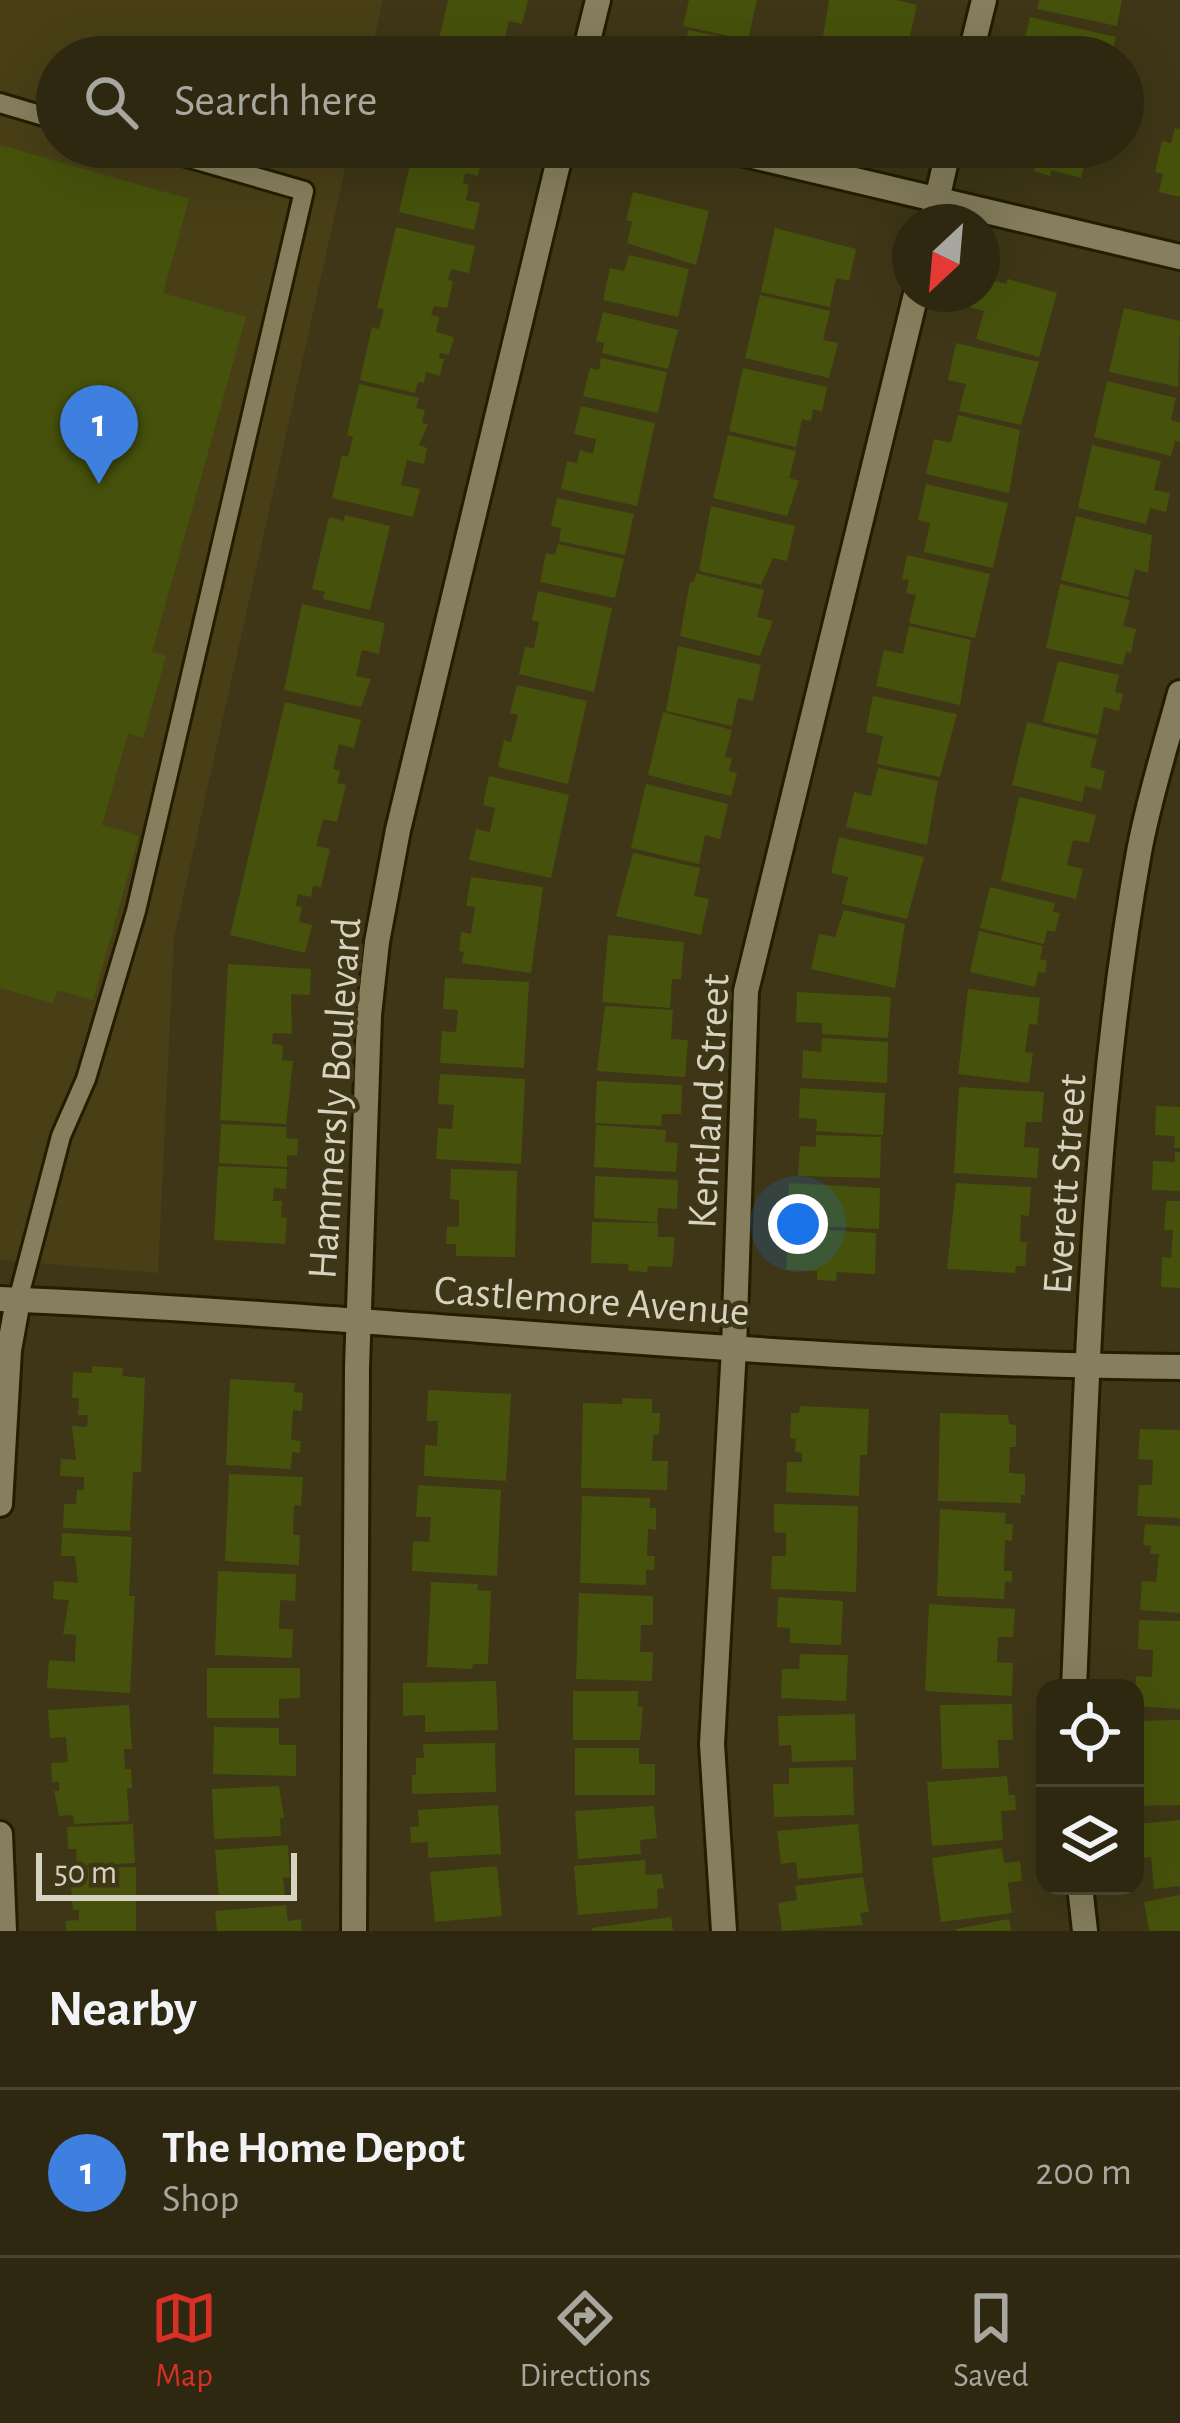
<!DOCTYPE html>
<style>
:root{--surface:#2e2810;--page:#3a341e;--text:#f1f3f6;--muted:#a7a69f;--line:#494430;--accent:#d93025}
body{margin:0;font-family:"Alegreya Sans",sans-serif;background:var(--page);color:var(--text)}
.controls{position:absolute;right:36px;bottom:36px;display:grid;overflow:hidden;border-radius:24px;box-shadow:0 12px 48px #0002}
.controls button{width:108px;height:108px;display:grid;place-items:center;padding:0;border:0;border-bottom:3px solid var(--line);background:var(--surface);color:var(--text);font:60px sans-serif}
.compass{position:absolute;left:892px;top:204px;width:108px;height:108px;border-radius:50%;background:var(--surface);box-shadow:0 12px 48px #0002;rotate:206deg}
.scale{position:absolute;left:36px;bottom:30px;width:261px;box-sizing:border-box;padding-left:12px;border:6px solid #d7d3c1;border-top:0;font-size:33px;line-height:42px;white-space:nowrap;color:#d7d3c1;-webkit-text-stroke:9px #3e3616;paint-order:stroke}
.you{position:absolute;left:798px;top:1224px;width:42px;height:42px;margin:-30px;border:9px solid #fff;border-radius:50%;background:#1a73e8;box-shadow:0 0 0 18px #1a73e833}
.badge{display:grid;place-items:center;width:78px;height:78px;border-radius:50%;background:var(--accent);color:#fff;font-size:39px;font-weight:700}
.pin{position:absolute;translate:-50% -99px;filter:drop-shadow(0 3px 6px #0008)}
.pin::after{content:'';position:absolute;top:63px;width:42px;height:36px;background:inherit;clip-path:polygon(0 0,100% 0,50% 100%)}
.list{margin:0;padding:0;list-style:none}
h2{display:flex;justify-content:space-between;align-items:center;height:156px;margin:0;padding:0 48px;font-size:51px}
h2 small{font-size:39px;font-weight:400;color:var(--muted)}
.list li{display:grid;grid-template-columns:78px 1fr auto;gap:36px;align-items:center;box-sizing:border-box;height:168px;padding:0 48px;border-top:3px solid var(--line)}
.list b{display:block;font-size:45px;white-space:nowrap}
.list p{margin:0;font-size:39px;white-space:nowrap;color:var(--muted)}
.list em{font-size:39px;font-style:normal;color:var(--muted)}
.icon{flex:none;width:66px;height:66px;fill:none;stroke:currentColor;stroke-width:2;stroke-linecap:round;stroke-linejoin:round}
.map{position:relative;flex:none;width:1180px;height:1931px;overflow:hidden}
.search{position:absolute;background:var(--surface);box-shadow:0 12px 48px #0002;left:36px;right:36px;top:36px;height:132px;display:flex;align-items:center;gap:30px;box-sizing:border-box;padding:0 42px;border-radius:66px;color:var(--muted);font-size:45px}
.sheet{height:324px;background:var(--surface)}
nav{display:flex;justify-content:space-around;align-items:center;box-sizing:border-box;height:168px;border-top:3px solid var(--line);background:var(--surface);font-size:33px;color:var(--muted)}
nav a{display:grid;justify-items:center;gap:6px}
nav .on{color:var(--accent)}
.map>svg:first-child{display:block}
.built{fill:#483f16}
.building{fill:#46520b}
.lines{fill:none;stroke-linecap:round;stroke-linejoin:round}
.service-casing{stroke:#241d00;stroke-width:24}
.minor-casing{stroke:#241d00;stroke-width:30}
.tertiary-casing{stroke:#241d00;stroke-width:30}
.service{stroke:#867e5c;stroke-width:18}
.minor{stroke:#867e5c;stroke-width:24}
.tertiary{stroke:#867e5c;stroke-width:24}
.labels{text-anchor:middle;stroke-width:9;stroke-linejoin:round;paint-order:stroke}
.street-label{font-size:42px;fill:#d7d3c1;stroke:#3e3616}
</style>
<div class="map">
<svg width="1180" height="1931" viewBox="0 0 1180 1931">
<rect width="100%" height="100%" fill="#3e3616"/>
<path class="built" d="M0 0H383L370 57H57V147H350L174 938 158 1273 0 1260Z"/>
<path class="building" d="M448 0H528L522 24 509 21 502 51 517 57H435Z
M689 0H757L748 40 683 26Z
M829 0H896L917 5 909 40 893 36 888 57H857L821 48Z
M1039 0H1122L1117 26 1037 9Z
M1030 17 1116 37 1111 57 1021 55Z
M689 30 745 42 742 57H679Z
M1175 128 1180 129V197L1159 192 1163 174 1155 172 1162 141 1171 143Z
M0 145 189 199 163 293 246 317 152 652 166 656 143 738 128 733 102 825 139 836 93 1000 57 990 53 1003 0 988Z
M414 147H492L487 166 480 165 478 176 465 173 463 183 469 185 466 200 480 203 474 230 399 212Z
M995 147H1089L1081 178 1051 170 1050 176 1034 171 1035 165 1026 163 1025 168 992 160Z
M633 192 709 211 696 265 627 243 632 222 626 220Z
M396 227 475 246 469 273 451 269 448 280 453 281 447 308 434 306 431 315 439 317 436 332 454 337 449 355 440 353 439 358 444 359 440 376 426 372 424 383 418 382 415 393 360 380 372 327 379 329 384 309 377 308Z
M775 228 856 249 849 281 836 278 830 307 761 292Z
M629 255 689 269 678 317 603 300 610 268 624 271Z
M982 277 1006 284 1008 279 1057 293 1039 357 976 339 984 311 965 306 968 294H982Z
M760 295 830 311 823 340 838 343 829 378 745 358Z
M1124 308 1180 321 1178 387 1109 372Z
M603 312 678 330 668 369 602 353 604 343 596 341Z
M956 343 1039 362 1021 425 959 411 966 384 948 380Z
M601 358 667 372 658 413 583 396 590 368 599 370Z
M743 368 827 387 822 412 813 409 811 421 802 419 796 447 729 431Z
M1107 381 1176 398 1171 420 1180 423V442L1175 441 1171 456 1094 437Z
M359 384 419 398 416 408 425 410 422 423 428 424 419 445 427 448 424 464 407 460 401 485 420 489 413 517 332 498 342 455 348 457 353 437 347 435Z
M581 406 655 423 637 506 561 489 567 461 577 463 580 450 593 454 596 439 574 434Z
M958 415 1020 430 1009 493 926 474 934 439 951 443Z
M728 435 796 451 789 478 799 481 787 516 713 498Z
M1092 445 1161 461 1154 490 1170 493 1166 512 1150 508 1146 524 1078 508Z
M926 484 1008 503 993 568 924 552 930 523 918 520Z
M557 498 634 514 625 555 559 541 561 528 551 526Z
M711 506 795 526 787 561 773 558 761 585 699 571Z
M345 515 390 526 370 610 323 599 325 592 312 589 329 517 344 521Z
M1076 516 1152 535 1148 573 1135 569 1128 597 1061 580Z
M558 544 624 559 615 598 540 582 546 553 555 555Z
M907 555 990 574 975 638 909 623 916 595 906 593 909 580 902 579Z
M696 573 764 590 757 617 773 621 760 656 680 636 690 582H694Z
M1060 584 1130 600 1123 626 1136 629 1131 653 1126 652 1123 665 1046 648Z
M538 591 612 608 594 692 519 674 525 647 534 648 539 622 532 620Z
M302 604 385 623 379 654 362 650 356 676 371 679 361 707 284 690Z
M909 626 971 640 960 705 876 686 884 650 903 654Z
M678 646 761 665 753 701 738 698 732 726 666 711Z
M1058 661 1119 675 1115 692 1123 694 1119 711 1104 707 1098 735 1043 722Z
M517 685 587 701 568 784 498 767 504 740 511 742 518 715 510 713Z
M873 696 957 714 940 777 877 764 883 736 866 732Z
M285 702 361 720 354 748 339 744 333 769 340 771 337 783 346 785 337 822 323 819 316 846 330 849 321 887 313 886 311 897 298 894 296 906 302 907 299 922 312 925 305 953 230 935Z
M663 712 732 730 725 757 732 758 729 771 737 773 731 796 648 775Z
M1027 722 1097 739 1090 767 1105 771 1101 790 1085 786 1082 802 1012 785Z
M878 768 938 781 927 845 846 827 854 792 871 796Z
M489 776 569 795 551 878 469 860 476 829 490 832 495 808 483 805Z
M646 784 728 804 720 839 705 835 699 864 631 848Z
M1019 797 1096 815 1089 843 1073 840 1067 865 1083 869 1076 899 1001 881Z
M839 837 924 857 907 919 842 904 848 877 831 873Z
M633 853 700 868 694 896 709 899 701 935 616 916Z
M471 877 543 887 531 973 462 963 464 952 459 951 461 932 471 934 475 907 466 906Z
M990 887 1055 903 1053 912 1060 913 1055 932 1047 930 1044 944 980 928Z
M844 910 905 924 895 988 811 969 819 934 835 937Z
M979 931 1043 946 1040 959 1047 961 1045 973 1038 972 1035 987 970 972Z
M608 935 684 942 681 979H672L670 1008 602 1002Z
M228 964 311 969 310 995 291 994 292 1034 273 1033 272 1044 283 1045 282 1060 293 1061 286 1124 220 1120Z
M445 978 529 982 524 1068 440 1063 442 1031 456 1032 458 1010 443 1009Z
M968 989 1040 998 1037 1025 1029 1024 1025 1052 1033 1053 1029 1083 958 1074Z
M797 992 891 997 888 1038 822 1034V1023L796 1022Z
M605 1006 673 1010 671 1039 688 1040 685 1077 597 1071Z
M822 1038 888 1042 887 1083 802 1078 803 1050 821 1052Z
M440 1074 525 1079 521 1164 436 1159 438 1128 452 1129 454 1105 438 1104Z
M597 1081 682 1085 681 1114H662L661 1126 595 1123Z
M959 1087 1044 1092 1042 1122H1026L1024 1147 1039 1148 1037 1178 954 1173Z
M800 1088 885 1093 883 1135 816 1131 817 1119 799 1118Z
M1156 1106 1180 1107V1148H1174L1175 1136 1155 1135Z
M221 1124 287 1127 286 1138 298 1139 297 1156 287 1155V1167L219 1163Z
M596 1125 666 1130 665 1142 678 1143 676 1172 594 1167Z
M816 1135 881 1137 880 1178 798 1176 800 1146 816 1147Z
M1175 1152H1180V1191L1152 1190 1153 1161 1175 1162Z
M218 1166 287 1169 286 1189 274 1188 273 1201H282L281 1217 287 1218 285 1244 214 1240Z
M451 1169 517 1171 515 1257 456 1256V1244H446L447 1226 459 1227V1200L450 1199Z
M595 1176 678 1180 677 1209 658 1208 657 1222 594 1218Z
M789 1183 880 1188 879 1229 813 1226V1214L788 1213Z
M956 1183 1031 1187 1029 1216 1021 1215 1020 1242H1027L1025 1266H1016L1015 1273 947 1269Z
M1166 1201H1180V1288L1161 1287 1162 1257 1171 1258 1173 1230H1164Z
M592 1222 658 1223V1237H675L672 1267 648 1266 647 1272 629 1271 628 1264 591 1263Z
M812 1229 876 1233 875 1274 837 1272 836 1281 817 1280V1271L786 1270 788 1240 811 1241Z
M92 1366 123 1368 122 1376 145 1378 141 1472H133L130 1531 63 1528 64 1504H76L77 1490H84V1477L60 1476 61 1459 76 1460 72 1426 87 1427 88 1415H78L79 1398H72L73 1372 92 1373Z
M230 1379 295 1383 294 1392 303 1393 302 1411 293 1410 291 1440 301 1441 300 1453 292 1452 291 1469 226 1465Z
M428 1390 511 1394 506 1481 424 1476 425 1445 437 1446 438 1421H427Z
M622 1398 652 1399V1413H660L659 1435H653L652 1461H668L667 1490 581 1488 583 1403 622 1404Z
M800 1406 869 1409 867 1455H860L859 1496 786 1492 787 1462H802V1453L795 1452 796 1439 790 1438 791 1413H799Z
M940 1413 1008 1415 1009 1424 1016 1425V1447H1010L1009 1473 1025 1474V1495H1021V1503L938 1501Z
M1140 1429 1180 1430V1518L1137 1516 1139 1485H1152L1153 1460 1138 1459Z
M229 1474 303 1477 301 1506 294 1505 293 1535H300L299 1565 225 1561Z
M418 1485 501 1490 497 1576 412 1571 413 1541 429 1542 431 1517H416Z
M582 1496 650 1498V1508H656V1530L648 1529 647 1556H655L654 1570H646V1585L580 1583Z
M774 1504 858 1506 856 1592 771 1589 772 1556H786V1533L774 1532Z
M940 1509 1006 1513 1005 1524H1013L1012 1541 1005 1540 1004 1571H1012V1582L1005 1581 1004 1599 937 1596Z
M1145 1524 1180 1526V1613L1140 1610 1142 1581 1156 1582 1159 1554H1150L1151 1546 1143 1545Z
M62 1533 132 1537 129 1596H135L130 1693 47 1688 49 1660 75 1662 76 1635 63 1634 69 1600 53 1599 54 1581 78 1583 75 1556H61Z
M218 1571 296 1574 295 1601 280 1600 279 1629H293L292 1658 215 1655Z
M431 1582 478 1584 477 1590 491 1591 488 1664H473L472 1669 427 1667Z
M579 1593 653 1596V1625H641L640 1652H653L652 1681 576 1679Z
M778 1597 843 1601 841 1645 790 1643V1628L777 1627Z
M929 1604 1015 1609 1013 1637H998L997 1662 1013 1663 1012 1696 925 1691Z
M1139 1620 1180 1621V1709L1135 1706 1136 1676 1152 1677 1153 1650 1138 1649Z
M800 1654 848 1655 846 1701 781 1698 782 1669H799Z
M207 1668H300V1698L279 1699V1718H207Z
M496 1681 498 1730 425 1732V1715L403 1716V1683Z
M573 1691H638V1707H643L640 1740H573Z
M1012 1704 1013 1740H998L999 1768 942 1769 940 1705Z
M129 1705 132 1749H124L125 1769H131L132 1788 127 1789 129 1821 74 1824 73 1815 59 1816 54 1791H59V1782H52L51 1763 68 1762 66 1737 50 1738 48 1710Z
M855 1714 856 1760 792 1762 791 1745 779 1746 778 1716Z
M1180 1720V1805L1135 1806V1777H1142V1751H1135V1721Z
M214 1727 279 1728V1745H296V1776L213 1774Z
M495 1743 496 1792 412 1794V1775H416V1758H424L423 1744Z
M575 1748H639V1764H655V1795H575Z
M853 1767 854 1815 774 1817 773 1784H789V1768Z
M1007 1776 1009 1795H1015L1016 1810 1001 1811 1003 1840 932 1846 927 1782Z
M279 1786 284 1818H280L281 1836 214 1839 212 1789Z
M498 1805 501 1854 428 1858V1842L411 1843 410 1827 419 1826 418 1810Z
M654 1806 657 1838 640 1840 641 1854 578 1859 575 1811Z
M1180 1820V1886L1154 1889 1151 1857 1143 1858 1139 1824Z
M133 1824 135 1863 77 1866 76 1849H68L67 1827Z
M858 1824 863 1873 798 1879 796 1862 781 1864 777 1831Z
M288 1845 290 1877 283 1878 285 1895 219 1900 215 1850Z
M1002 1848 1004 1863 1020 1861 1022 1881 1008 1883 1012 1913 941 1922 932 1858Z
M645 1860 646 1875 662 1874 664 1888 657 1889 658 1908 578 1915 574 1866Z
M497 1866 502 1916 435 1922 430 1872Z
M136 1867V1931H66V1921L79 1920V1910H73L71 1887 78 1886 77 1868Z
M863 1877 869 1912 860 1913 863 1925 782 1931 778 1903 797 1900 795 1886Z
M1180 1895V1931H1149L1144 1902Z
M286 1905 288 1921 301 1919 302 1931H217L215 1911Z
M671 1917 673 1931H592V1928Z
M1009 1919 1011 1931H957L956 1929Z"/>
<g class="lines">
<g class="service-casing">
<path id="service" d="M0 103 57 120
M18 1300 61 1136 86 1079 136 911 304 191 152 147"/>
</g>
<g class="minor-casing">
<path id="minor" d="M584 57 598 0
M970 57 984 0
M715 147 1180 257
M932 222 949 147
M0 1504 9 1350 18 1300
M1074 1688C1086 1414 1090 1122 1139 852 1149 798 1166 745 1180 693
M0 1834 4 1931
M1080 1886 1085 1931
M354 1931 357 1368 369 1015 377 942 398 830 562 147
M724 1931 712 1744 734 1348 746 991 916 294"/>
</g>
<g class="tertiary-casing">
<path id="tertiary" d="M0 1299C393 1316 786 1364 1180 1367"/>
</g>
<use href="#service" class="service"/>
<use href="#minor" class="minor"/>
<use href="#tertiary" class="tertiary"/>
</g>
<g class="labels">
<g class="street-label">
<text transform="translate(333 1098) rotate(-86)" y="15">Hammersly Boulevard</text>
<text transform="translate(707 1101) rotate(-87)" y="15">Kentland Street</text>
<text transform="translate(1063 1184) rotate(-86)" y="15">Everett Street</text>
<text transform="translate(592 1299) rotate(4)" y="15">Castlemore Avenue</text>
</g>
</g>
</svg>
<div class="controls">
<button><svg class="icon" aria-label="locate" viewBox="0 0 24 24"><circle cx="12" cy="12" r="6"/><path d="M12 2v4M12 18v4M2 12h4M18 12h4"/></svg></button>
<button><svg class="icon" aria-label="layers" viewBox="0 0 24 24"><path d="M12 4l9 5-9 5-9-5zM3 14l9 5 9-5"/></svg></button>
</div>
<svg class="compass" viewBox="-18 -18 36 36"><path d="M0-13l5 13h-10z" fill="#e53935"/><path d="M0 13l5-13h-10z" fill="#a7a69f"/></svg>
<div class="scale">50 m</div>
<div class="you"></div>
<div class="pin badge" style="left:99px;top:484px;background:#3f7fe0">1</div>
<div class="search"><svg class="icon" aria-label="search" viewBox="0 0 24 24"><circle cx="10" cy="10" r="6"/><path d="M15 15l6 6"/></svg>Search here</div>
</div>
<section class="sheet">
<h2>Nearby<small></small></h2>
<ul class="list">
<li><span class="badge" style="background:#3f7fe0">1</span><div><b>The Home Depot</b><p>Shop</p></div><em>200 m</em></li>
</ul>
</section>
<nav>
<a class="on"><svg class="icon" aria-label="map" viewBox="0 0 24 24"><path d="M3 6l6-2 6 2 6-2v14l-6 2-6-2-6 2zM9 4v14M15 6v14"/></svg>Map</a>
<a><svg class="icon" aria-label="directions" viewBox="0 0 24 24"><path d="M12 3l9 9-9 9-9-9zM9 14v-3h6M13 9l2 2-2 2"/></svg>Directions</a>
<a><svg class="icon" aria-label="saved" viewBox="0 0 24 24"><path d="M7 4h10v16l-5-4-5 4z"/></svg>Saved</a>
</nav>
